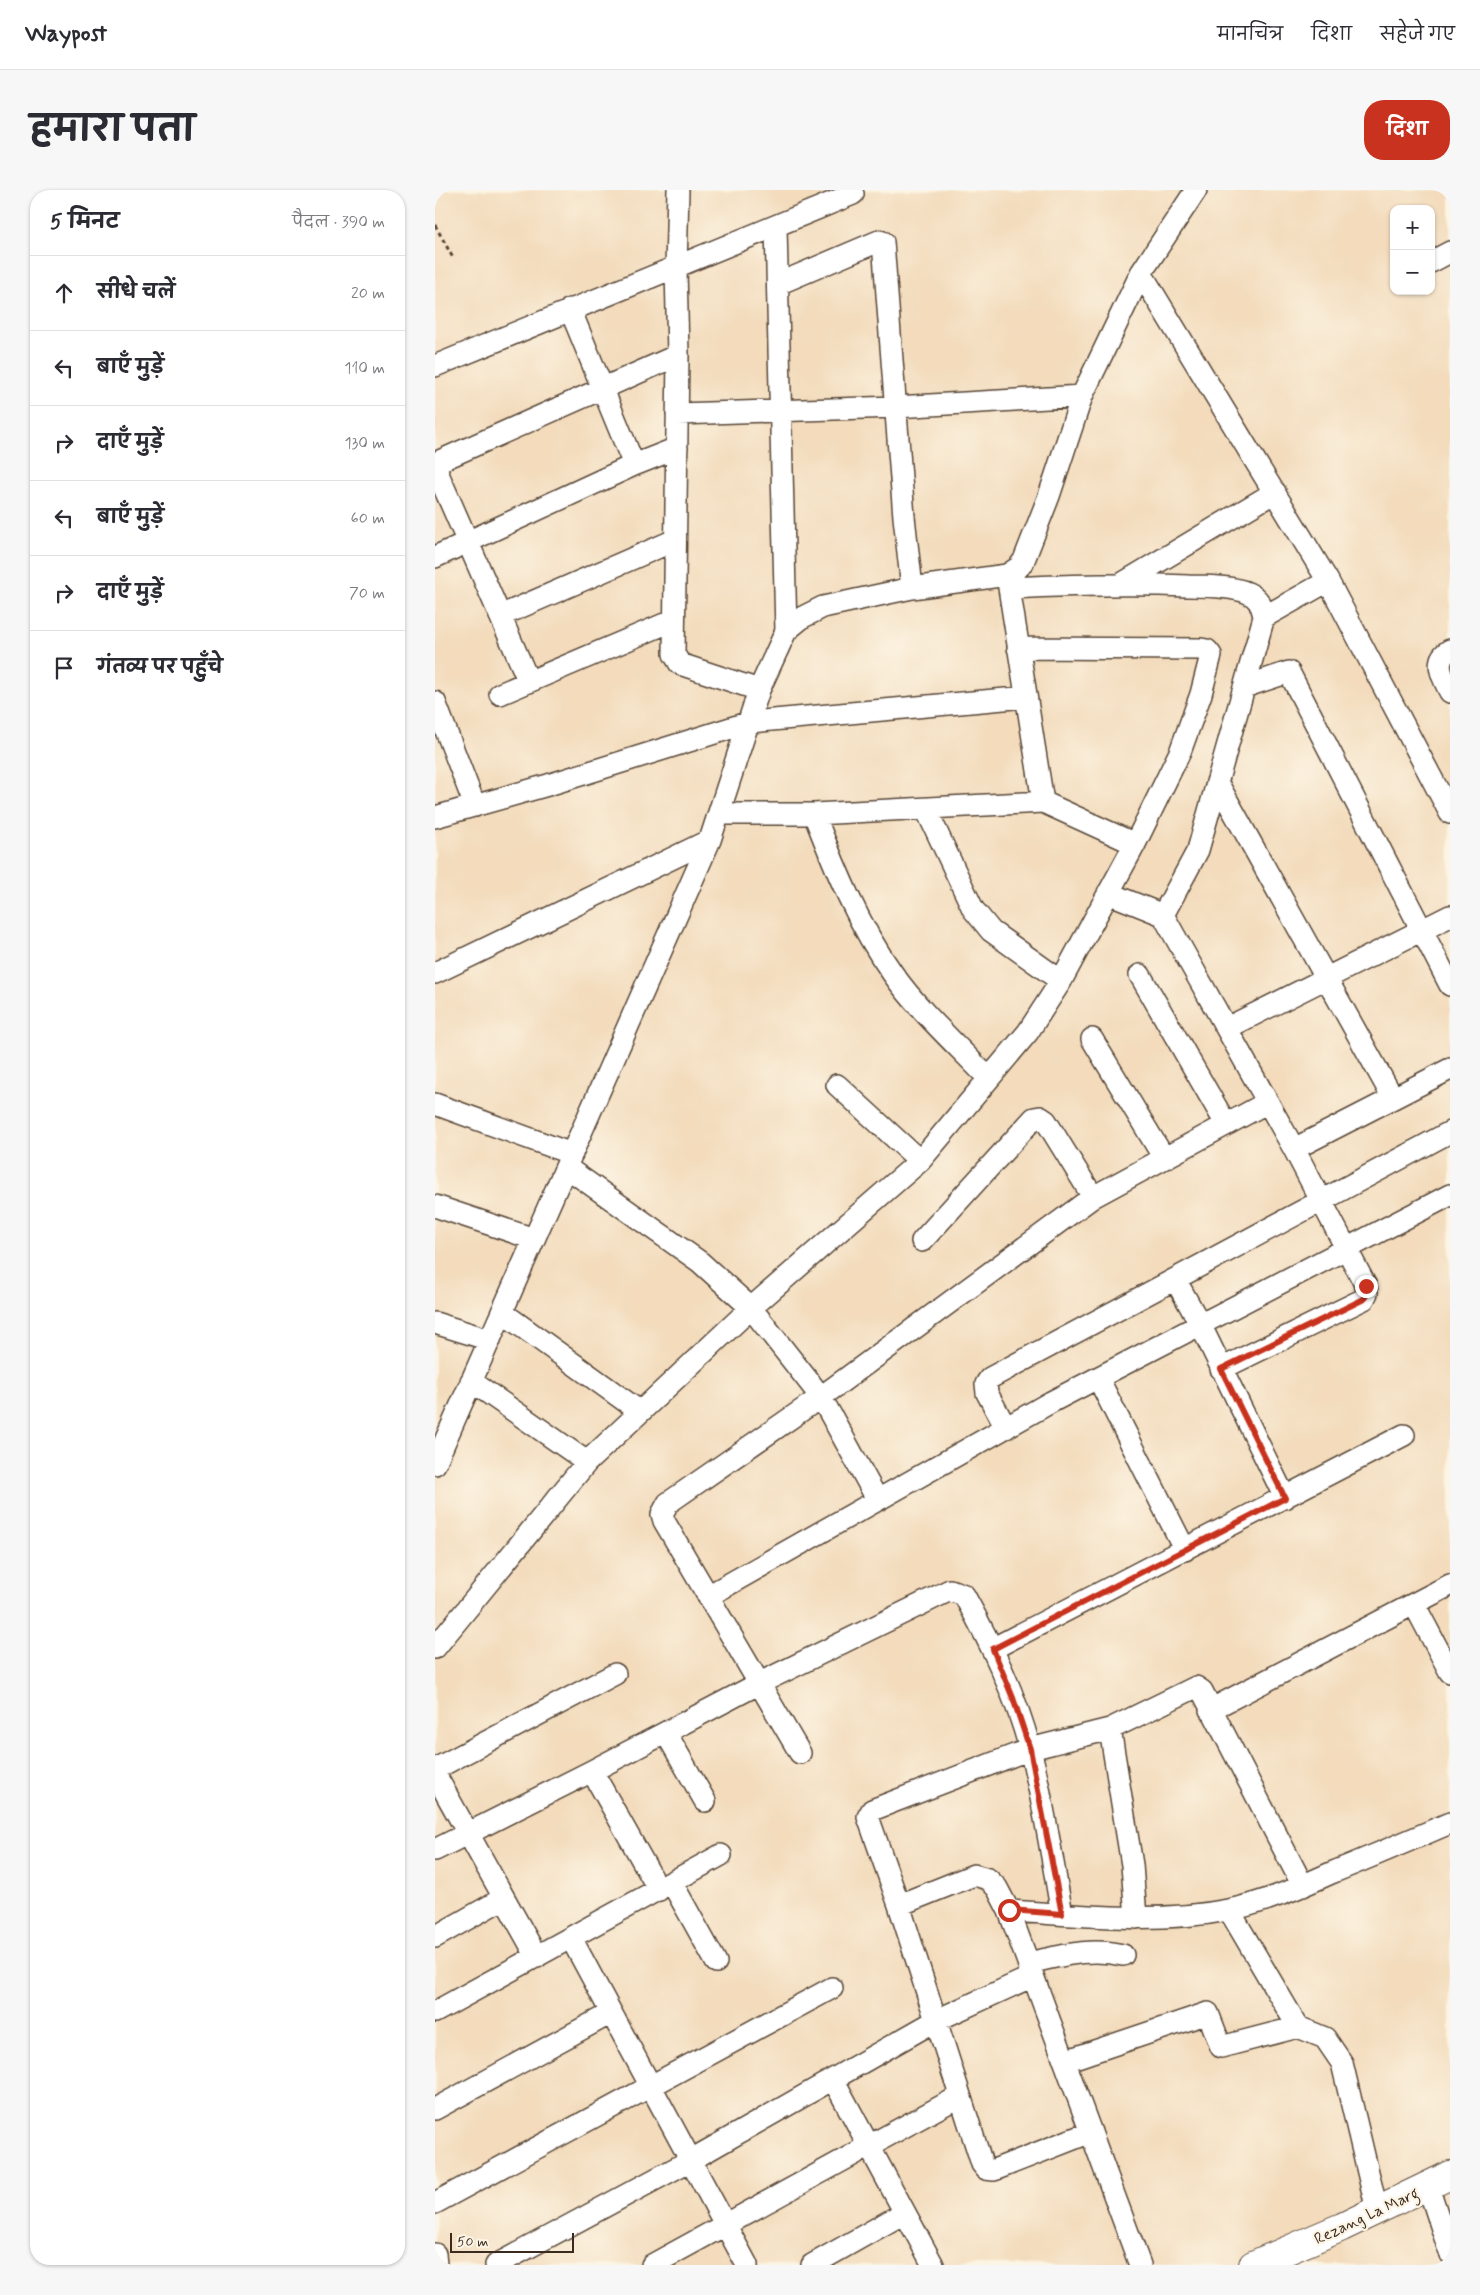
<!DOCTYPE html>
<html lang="hi">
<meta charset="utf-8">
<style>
:root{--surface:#fff;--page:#f7f7f7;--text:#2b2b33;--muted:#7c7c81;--line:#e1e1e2;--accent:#c8321e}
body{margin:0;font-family:Mynerve,"Playpen Sans Deva",sans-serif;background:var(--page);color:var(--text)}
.controls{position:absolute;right:15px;top:15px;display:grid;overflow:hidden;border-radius:10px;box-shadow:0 1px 4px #0004}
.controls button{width:45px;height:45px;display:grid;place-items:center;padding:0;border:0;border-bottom:1px solid var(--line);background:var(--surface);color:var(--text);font:25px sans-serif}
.scale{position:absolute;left:15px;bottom:12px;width:124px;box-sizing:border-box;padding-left:5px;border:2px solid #3b2a1e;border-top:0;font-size:14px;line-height:18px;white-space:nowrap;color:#3b2a1e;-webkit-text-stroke:4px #fcf5e5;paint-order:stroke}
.stop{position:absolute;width:15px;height:15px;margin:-11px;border:4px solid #c8321e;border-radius:50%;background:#fff}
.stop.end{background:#c8321e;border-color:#fff;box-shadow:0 1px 5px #0008}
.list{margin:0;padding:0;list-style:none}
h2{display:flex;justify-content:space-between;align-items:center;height:65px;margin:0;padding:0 20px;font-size:21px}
h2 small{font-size:16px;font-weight:400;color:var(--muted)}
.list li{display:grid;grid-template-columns:32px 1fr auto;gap:15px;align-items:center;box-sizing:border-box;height:75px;padding:0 20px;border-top:1px solid var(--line)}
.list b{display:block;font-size:19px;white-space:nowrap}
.list em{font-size:16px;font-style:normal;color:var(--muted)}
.icon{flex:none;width:28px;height:28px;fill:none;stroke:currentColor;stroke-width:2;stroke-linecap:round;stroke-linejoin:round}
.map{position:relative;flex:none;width:1015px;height:2075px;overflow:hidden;border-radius:20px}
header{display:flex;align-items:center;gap:30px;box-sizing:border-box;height:70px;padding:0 25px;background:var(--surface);border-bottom:1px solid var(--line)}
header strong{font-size:24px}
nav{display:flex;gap:28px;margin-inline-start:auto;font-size:18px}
.intro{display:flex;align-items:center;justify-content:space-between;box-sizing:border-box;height:120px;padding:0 30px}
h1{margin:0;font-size:35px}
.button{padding:12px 22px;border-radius:20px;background:var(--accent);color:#fff;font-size:18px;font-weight:700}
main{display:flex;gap:30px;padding:0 30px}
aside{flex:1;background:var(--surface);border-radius:20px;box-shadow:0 1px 4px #0004}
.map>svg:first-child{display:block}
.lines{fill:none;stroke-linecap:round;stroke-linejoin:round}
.minor-casing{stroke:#574536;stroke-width:24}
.major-casing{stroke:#574536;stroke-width:30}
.path{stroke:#574536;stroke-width:3;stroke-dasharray:4 4;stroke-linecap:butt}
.minor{stroke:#fff;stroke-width:21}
.major{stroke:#fff;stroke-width:28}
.route{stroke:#c8321e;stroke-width:6}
.labels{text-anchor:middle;stroke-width:4.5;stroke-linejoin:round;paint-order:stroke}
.street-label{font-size:16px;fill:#3b2a1e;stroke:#fcf5e5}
</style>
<header>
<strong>Waypost</strong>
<nav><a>मानचित्र</a><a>दिशा</a><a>सहेजे गए</a></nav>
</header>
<div class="intro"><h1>हमारा पता</h1><a class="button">दिशा</a></div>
<main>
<aside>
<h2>5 मिनट<small>पैदल · 390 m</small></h2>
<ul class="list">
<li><svg class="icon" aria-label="ahead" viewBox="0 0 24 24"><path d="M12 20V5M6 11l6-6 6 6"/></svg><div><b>सीधे चलें</b></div><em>20 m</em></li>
<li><svg class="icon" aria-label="left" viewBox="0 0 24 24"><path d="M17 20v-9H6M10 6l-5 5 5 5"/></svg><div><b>बाएँ मुड़ें</b></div><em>110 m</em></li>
<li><svg class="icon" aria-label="right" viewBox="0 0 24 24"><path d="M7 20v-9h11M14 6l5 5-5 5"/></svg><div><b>दाएँ मुड़ें</b></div><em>130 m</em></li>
<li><svg class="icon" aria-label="left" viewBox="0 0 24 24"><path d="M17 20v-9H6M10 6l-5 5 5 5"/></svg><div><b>बाएँ मुड़ें</b></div><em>60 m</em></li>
<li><svg class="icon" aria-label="right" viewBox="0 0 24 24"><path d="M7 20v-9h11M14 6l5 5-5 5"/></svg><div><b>दाएँ मुड़ें</b></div><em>70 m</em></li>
<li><svg class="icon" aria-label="arrive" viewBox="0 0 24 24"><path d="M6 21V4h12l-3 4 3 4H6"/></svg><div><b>गंतव्य पर पहुँचे</b></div></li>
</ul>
</aside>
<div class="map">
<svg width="1015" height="2075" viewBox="0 0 1015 2075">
<rect width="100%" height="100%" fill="#fcf5e5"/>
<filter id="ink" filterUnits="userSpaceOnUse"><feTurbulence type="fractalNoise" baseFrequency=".02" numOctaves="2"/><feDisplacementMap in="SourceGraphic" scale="10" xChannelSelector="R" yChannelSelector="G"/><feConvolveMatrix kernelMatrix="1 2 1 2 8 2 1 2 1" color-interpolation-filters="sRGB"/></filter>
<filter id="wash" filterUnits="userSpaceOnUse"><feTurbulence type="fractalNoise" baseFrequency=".0096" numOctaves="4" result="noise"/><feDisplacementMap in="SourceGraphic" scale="20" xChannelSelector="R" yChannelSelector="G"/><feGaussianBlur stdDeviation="1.12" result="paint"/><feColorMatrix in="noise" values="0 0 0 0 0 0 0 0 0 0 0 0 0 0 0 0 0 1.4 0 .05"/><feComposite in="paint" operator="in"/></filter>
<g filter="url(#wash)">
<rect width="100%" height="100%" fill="#f3dbbc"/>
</g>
<g filter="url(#ink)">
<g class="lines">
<g class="minor-casing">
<path id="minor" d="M243 0 241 78 243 165 239 464 245 474 324 500
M341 37 351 441
M996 72 1015 62
M706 83 893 391 1015 623
M343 94 444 51 448 52 469 327 477 398
M135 119 199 275
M0 176 418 4
M242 224 461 217 647 206
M0 273 243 165
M0 277 94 492
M0 367 199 275 242 258
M572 385 608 612
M688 393 840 302
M574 398C634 395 693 393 753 396 770 396 798 396 813 403 824 408 827 416 829 427L763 660 728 725
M65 426 240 350
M829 427 893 391
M1015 460C997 470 1008 488 1015 502
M809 497 854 482 1015 795
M65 504 239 430
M0 512 40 616
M782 592 958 908
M491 619 538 719 556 741 626 791
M284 624H379L608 612 700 654
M379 624C401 680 423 735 458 784 485 822 521 854 553 888
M0 627 113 595 315 532 591 507
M673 703 728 725 859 959 931 1096 932 1103 929 1109 786 1179
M0 783 275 650
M705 785 791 934
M792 838 1015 726
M657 849 729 968
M402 895 485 971
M0 914 137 964
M859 959 1015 879
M131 977 265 1072 316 1118 386 1207 442 1309
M0 1016 99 1049
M487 1051 599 928 605 927 611 931 658 1007
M740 1089 765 1134 850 1308
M68 1123 204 1221
M0 1133 55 1150
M663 1188 750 1360
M36 1191 152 1272
M571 1238 552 1203 551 1194 555 1188 1015 942
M0 1274 275 650 324 500 351 441 368 427 388 417 477 398 572 385 584 377 589 370 614 306 647 206 706 83 761 0
M273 1406 616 1212 1015 1005
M979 1414 1015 1482
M0 1458 152 1272 316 1118 485 971 593 842 626 791 700 654 745 562 766 504 776 465 772 460 766 459 583 458
M557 1459 969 1245
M775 1520 1015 1395
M675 1539 697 1675 701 1728
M231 1543 270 1611
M365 1563 229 1331 227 1324 233 1313 386 1207 658 1007 833 912
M0 1579 180 1484
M157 1581 224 1700
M0 1584 102 1767
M0 1660 157 1581 325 1493 515 1400 529 1405C556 1454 581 1505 595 1559 609 1613 617 1669 627 1724
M237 1693 281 1772
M464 1715 539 1685 553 1689 562 1698 574 1721 705 2075
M794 1720 863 1837 890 1848 907 1873 942 2020
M574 1721C647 1725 721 1734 793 1720 829 1713 863 1698 896 1683 936 1667 975 1650 1015 1633
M0 1747 69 1708
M136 1748 312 2075
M593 1773C626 1766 655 1757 688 1765
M0 1822 286 1665
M630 1871 773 1823 786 1857 863 1837
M398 1889 498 2075
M0 1919 176 1823
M656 1942 559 1980 551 1979 547 1974 464 1715 433 1627 437 1620 595 1559 675 1539 761 1497 767 1501 868 1696
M993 1996 1015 2063
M0 2013 397 1798
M0 2064 1 2075
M61 2075 256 1970 500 1831 598 1786
M217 2075 525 1906
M377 2075 469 2023"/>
</g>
<g class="major-casing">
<path id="major" d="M818 2075 907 2037 1015 1985"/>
</g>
<path class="path" d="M0 35 18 68"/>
<use href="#minor" class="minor"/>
<use href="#major" class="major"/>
</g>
</g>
<g class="lines" filter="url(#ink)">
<path class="route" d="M574 1720 627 1724 595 1559 578 1508 558 1459 850 1308 786 1179 929 1109 932 1103 931 1096"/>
</g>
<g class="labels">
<g class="street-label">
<text transform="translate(931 2025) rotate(-25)" y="6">Rezang La Marg</text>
</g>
</g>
</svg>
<div class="controls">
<button>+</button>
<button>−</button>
</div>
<div class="scale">50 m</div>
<div class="stop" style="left:574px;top:1720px"></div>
<div class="stop end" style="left:931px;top:1096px"></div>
</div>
</main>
